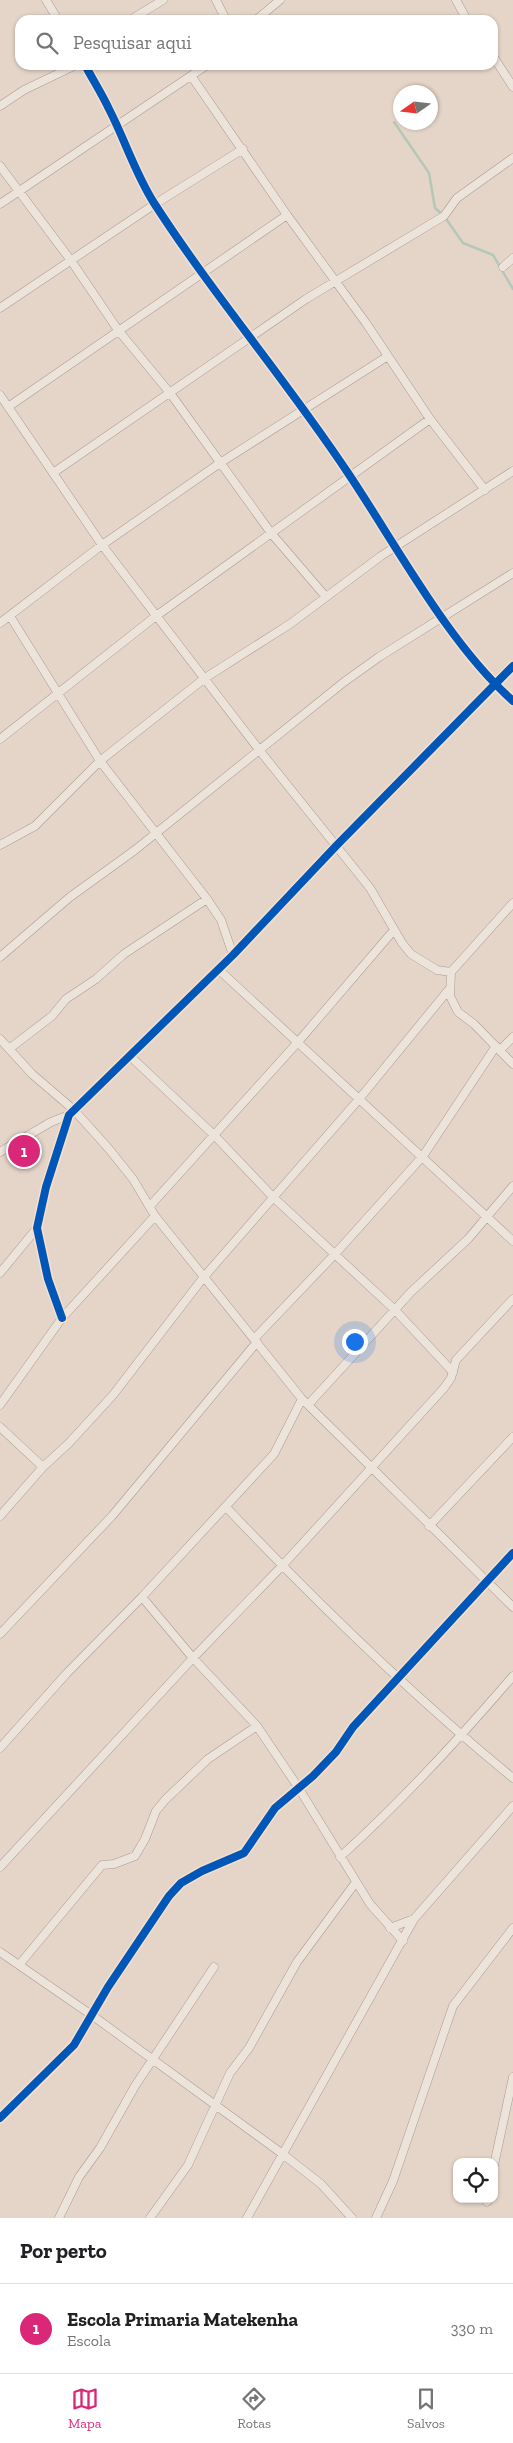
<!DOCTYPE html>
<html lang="pt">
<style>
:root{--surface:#fff;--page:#f6f6f6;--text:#202124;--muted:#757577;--line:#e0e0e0;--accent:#db2777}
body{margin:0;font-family:"Zilla Slab",serif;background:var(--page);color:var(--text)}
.controls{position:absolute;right:15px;bottom:15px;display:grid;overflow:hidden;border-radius:10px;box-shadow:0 1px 4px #0004}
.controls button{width:45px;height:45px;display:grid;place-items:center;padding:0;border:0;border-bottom:1px solid var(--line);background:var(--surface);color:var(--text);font:25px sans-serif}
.compass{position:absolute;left:393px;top:85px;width:45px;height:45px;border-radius:50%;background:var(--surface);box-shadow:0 1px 4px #0004;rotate:256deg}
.you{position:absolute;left:354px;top:1341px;width:18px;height:18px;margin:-12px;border:4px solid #fff;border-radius:50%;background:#1a73e8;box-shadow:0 0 0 8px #1a73e833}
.badge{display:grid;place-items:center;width:32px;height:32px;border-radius:50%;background:var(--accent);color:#fff;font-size:16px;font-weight:700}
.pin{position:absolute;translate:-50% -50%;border:2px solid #fff;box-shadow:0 1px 5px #0006}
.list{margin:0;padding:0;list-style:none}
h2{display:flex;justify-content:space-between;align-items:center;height:65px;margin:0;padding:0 20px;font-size:21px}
h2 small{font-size:16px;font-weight:400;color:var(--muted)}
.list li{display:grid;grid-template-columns:32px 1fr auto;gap:15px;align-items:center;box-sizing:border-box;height:90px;padding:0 20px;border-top:1px solid var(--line)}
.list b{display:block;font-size:19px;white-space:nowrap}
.list p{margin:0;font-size:16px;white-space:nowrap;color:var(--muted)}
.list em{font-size:16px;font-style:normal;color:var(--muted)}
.icon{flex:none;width:28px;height:28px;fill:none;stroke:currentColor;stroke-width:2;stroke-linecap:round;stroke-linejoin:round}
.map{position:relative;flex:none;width:513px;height:2218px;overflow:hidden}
.search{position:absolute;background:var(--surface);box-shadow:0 1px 4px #0004;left:15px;right:15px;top:15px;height:55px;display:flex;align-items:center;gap:12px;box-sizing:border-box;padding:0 18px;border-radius:15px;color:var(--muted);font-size:19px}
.sheet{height:155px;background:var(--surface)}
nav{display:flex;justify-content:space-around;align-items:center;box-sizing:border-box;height:70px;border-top:1px solid var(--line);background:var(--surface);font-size:14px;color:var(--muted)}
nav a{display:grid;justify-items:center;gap:2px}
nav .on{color:var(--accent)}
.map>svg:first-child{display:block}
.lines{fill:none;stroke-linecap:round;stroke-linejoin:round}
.stream{stroke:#b5c7b7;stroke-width:2.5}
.street-casing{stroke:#a99b93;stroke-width:9}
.street{stroke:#ece3db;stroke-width:8}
.cycleway-casing{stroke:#f8e0cd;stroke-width:11}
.cycleway{stroke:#0057b8;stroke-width:8}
</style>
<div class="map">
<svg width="513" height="2218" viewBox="0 0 513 2218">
<rect width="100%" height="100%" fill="#e5d5c9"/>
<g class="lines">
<path class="stream" d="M394 122 429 173 435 208 444 216 463 243 493 255 513 289"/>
<g class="street-casing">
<path id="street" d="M46 0 58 20
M216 0 226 20
M456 0 467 20
M130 20 163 0
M256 20 280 0
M493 56 513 87
M85 65C93 80 102 94 109 109 125 140 135 173 154 203 214 296 287 381 348 473 397 546 448 643 513 701
M192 77 287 215 366 323 430 419 485 490
M0 106 24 90 76 65
M0 166 72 262 118 330 170 393 271 533 326 597
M0 204 207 65
M503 267 513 258
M0 308 155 204 243 149
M0 395 102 545 260 751 370 888 402 943 411 954 437 970 451 972
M8 407 287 215
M53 473 306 299 444 216 457 198 513 158
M10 616 100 761 207 899 221 920 233 955
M0 623 102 545 220 463 388 356
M0 739 156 616 430 419
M0 845 35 826 100 761 205 678 290 624 381 556 513 471
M513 903 451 972 450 996 458 1012 474 1024 513 1064
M0 957 70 897 135 850 344 682 379 657 513 573
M218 969 513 1241
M0 1039 32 1074 74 1110 109 1149 133 1179 155 1216 302 1399 513 1607
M9 1049 52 1016 66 999 96 979 124 954 207 899
M500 1050 513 1037
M131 1057 215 1136 273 1197 395 1310 453 1372
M0 1152 51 1122 69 1115
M150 1206 298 1042 394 930
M0 1273 37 1228
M62 1318 48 1279 37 1228 46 1187 69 1115 233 955 336 846 513 666
M254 1339 336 1253 423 1156 496 1046
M0 1405 62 1318 155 1216
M308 1405 411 1292 468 1239 513 1186
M0 1427 43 1467
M226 1507C316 1602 411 1695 513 1778
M0 1516 43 1467 69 1443 113 1395 203 1278 360 1098 450 988
M429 1526 513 1437
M142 1597 193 1658 257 1726 298 1787 370 1904 403 1941
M0 1634 112 1516 257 1342
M0 1748 67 1673 142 1597 274 1454 302 1399
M340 1857C402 1801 459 1739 513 1676
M0 1867 193 1658 282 1566 444 1388 451 1378 456 1360 513 1299
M390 1928 414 1919
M0 1952 93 2016 284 2155 321 2184 352 2218
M19 1965 102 1865 114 1864 135 1856 145 1839 156 1811 165 1800 208 1759 257 1726
M0 2118 74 2045 108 1987 169 1896 181 1883 202 1871 244 1853 275 1808 313 1776 336 1752 353 1727 513 1553
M494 2165 513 2077
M487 2202 488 2199
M59 2218 79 2177 100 2148 135 2086 214 1967
M150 2218 188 2165 230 2073 249 2048 297 1962 356 1882
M247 2218 414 1919 513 1806
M376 2218 393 2181 453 2006 513 1928"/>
</g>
<use href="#street" class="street"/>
<g class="cycleway-casing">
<path id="cycleway" d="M85 65C93 80 102 94 109 109 125 140 135 173 154 203 214 296 287 381 348 473 397 546 448 643 513 701
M62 1318 48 1279 37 1228 46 1187 69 1115 233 955 336 846 513 666
M0 2118 74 2045 108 1987 169 1896 181 1883 202 1871 244 1853 275 1808 313 1776 336 1752 353 1727 513 1553"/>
</g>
<use href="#cycleway" class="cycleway"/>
</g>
</svg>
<div class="controls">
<button><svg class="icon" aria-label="locate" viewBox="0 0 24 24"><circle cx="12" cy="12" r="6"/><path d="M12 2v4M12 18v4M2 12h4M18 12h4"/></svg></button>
</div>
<svg class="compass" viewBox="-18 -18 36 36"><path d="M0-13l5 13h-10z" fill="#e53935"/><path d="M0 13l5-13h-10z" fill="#757577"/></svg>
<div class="you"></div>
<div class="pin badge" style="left:24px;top:1151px">1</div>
<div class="search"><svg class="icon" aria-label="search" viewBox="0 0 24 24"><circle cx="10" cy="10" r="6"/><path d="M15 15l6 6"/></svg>Pesquisar aqui</div>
</div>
<section class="sheet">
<h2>Por perto<small></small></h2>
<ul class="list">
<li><span class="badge">1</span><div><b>Escola Primaria Matekenha</b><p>Escola</p></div><em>330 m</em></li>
</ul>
</section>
<nav>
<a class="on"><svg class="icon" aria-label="map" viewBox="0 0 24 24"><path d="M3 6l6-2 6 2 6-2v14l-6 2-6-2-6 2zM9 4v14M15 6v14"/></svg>Mapa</a>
<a><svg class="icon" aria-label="directions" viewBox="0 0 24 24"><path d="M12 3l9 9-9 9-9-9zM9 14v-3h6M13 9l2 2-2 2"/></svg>Rotas</a>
<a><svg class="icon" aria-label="saved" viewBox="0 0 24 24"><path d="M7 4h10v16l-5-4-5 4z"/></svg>Salvos</a>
</nav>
